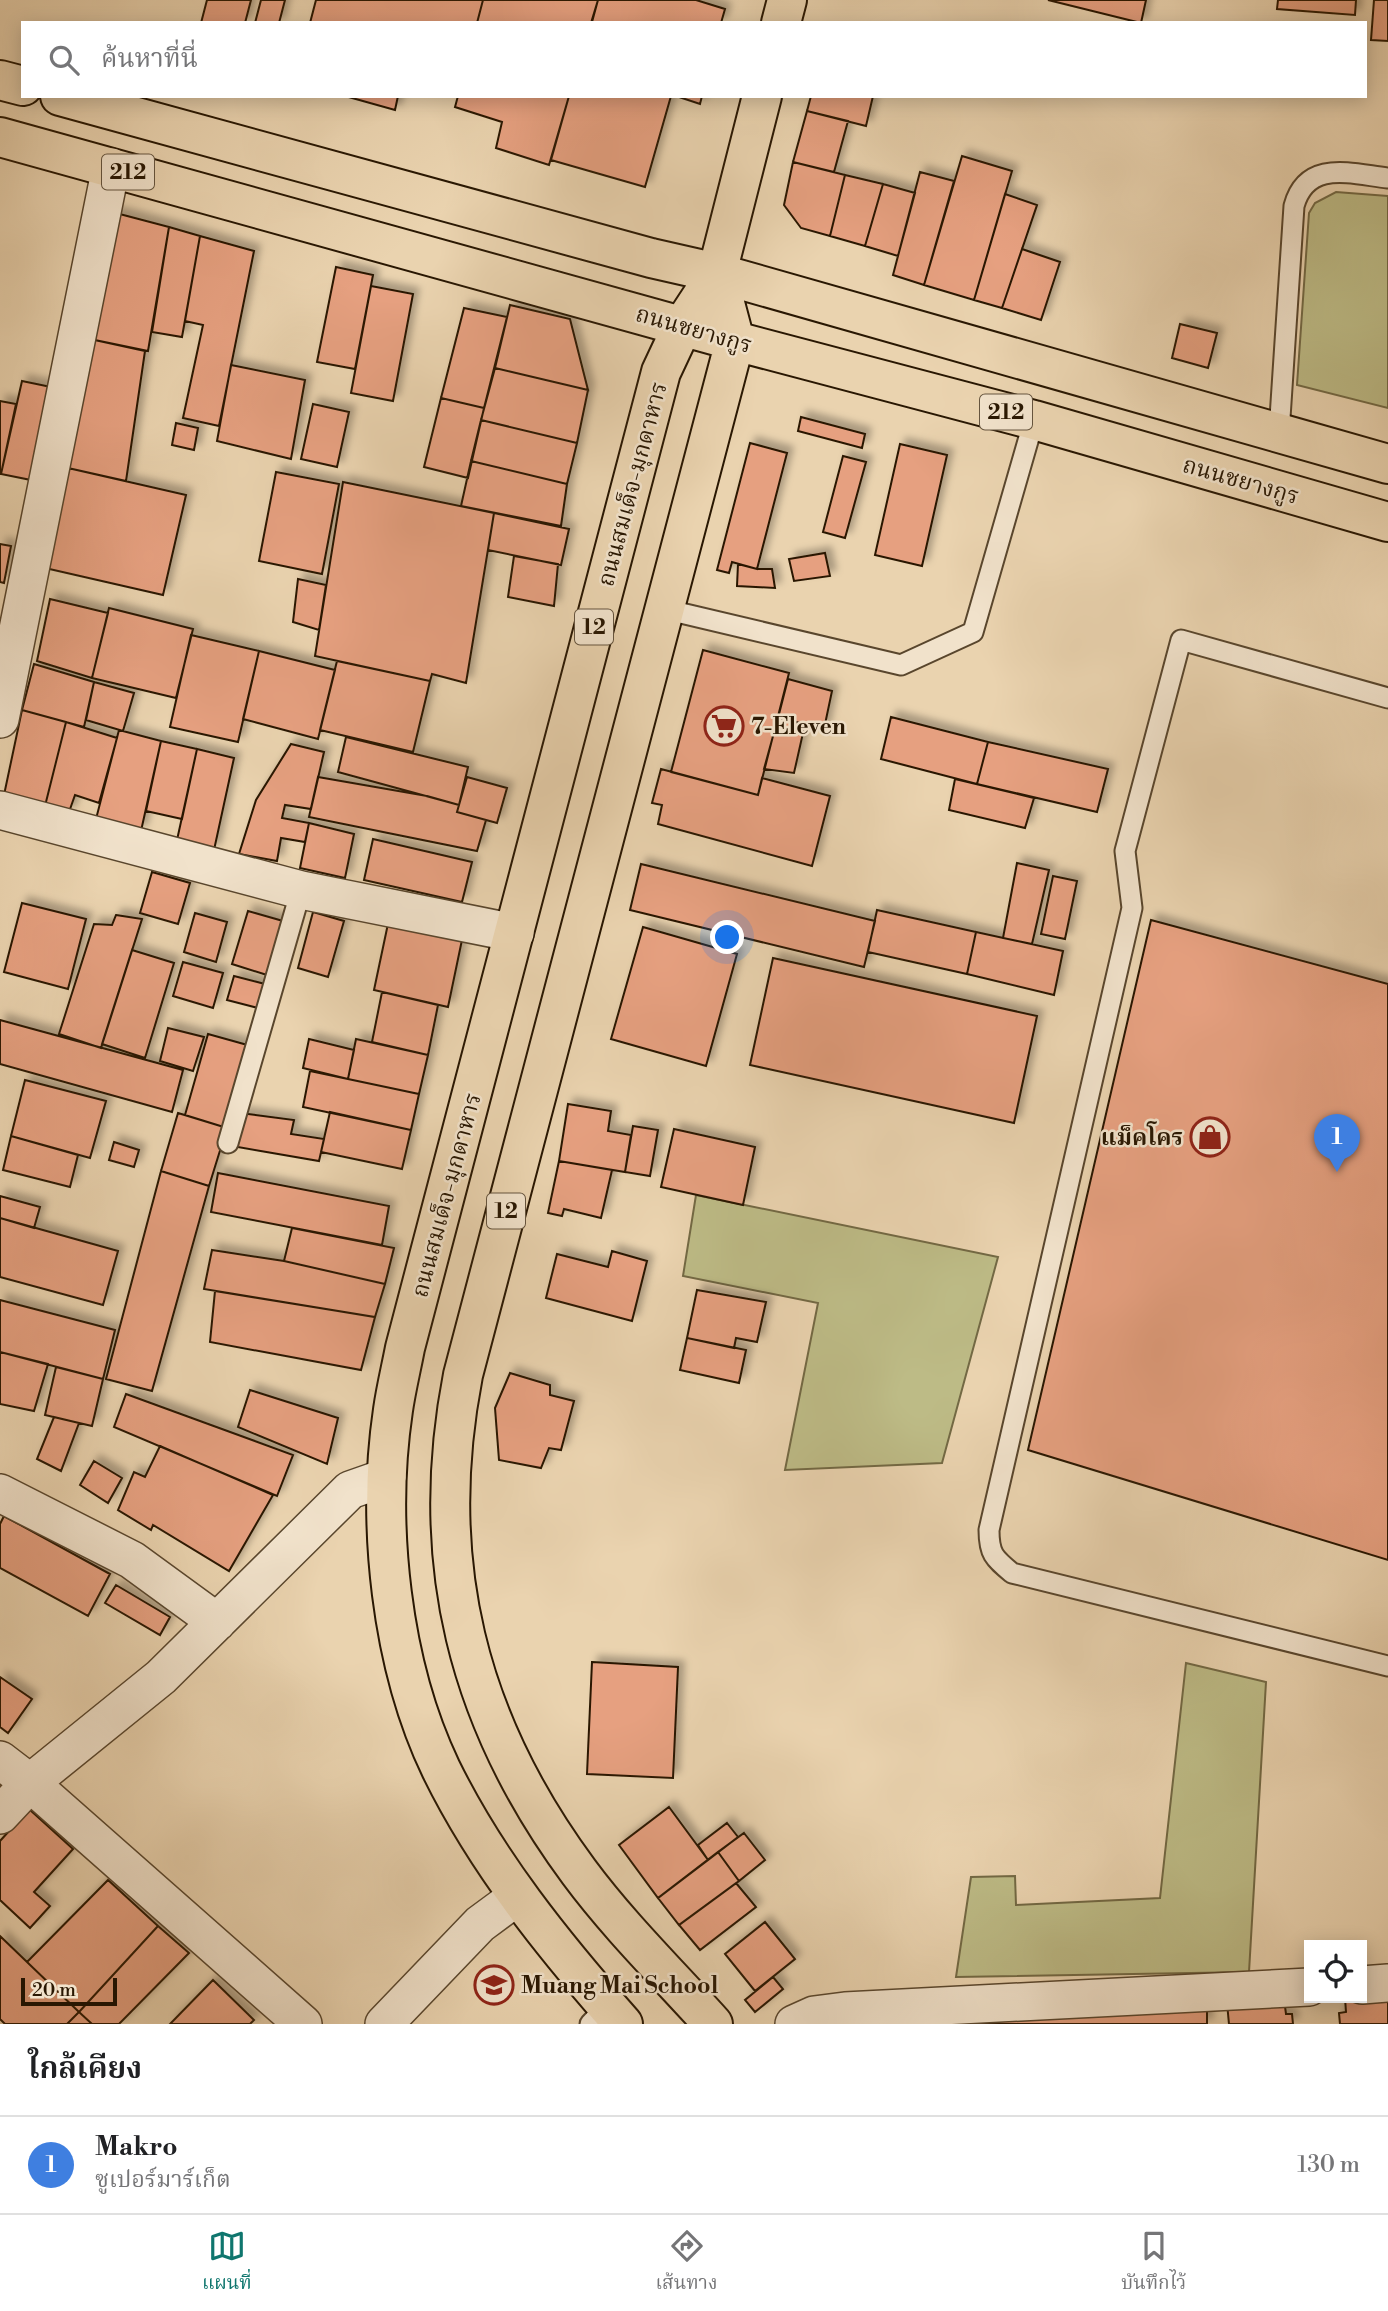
<!DOCTYPE html>
<html lang="th">
<meta charset="utf-8">
<style>
:root{--surface:#fff;--page:#f6f6f6;--text:#202124;--muted:#757577;--line:#e0e0e0;--accent:#0f766e}
body{margin:0;font-family:"Libre Bodoni","Noto Serif Thai",serif;background:var(--page);color:var(--text)}
.controls{position:absolute;right:21px;bottom:21px;display:grid;overflow:hidden;border-radius:0px;box-shadow:0 4px 18px #0003}
.controls button{width:63px;height:63px;display:grid;place-items:center;padding:0;border:0;border-bottom:2px solid var(--line);background:var(--surface);color:var(--text);font:35px sans-serif}
.scale{position:absolute;left:21px;bottom:18px;width:96px;box-sizing:border-box;padding-left:7px;border:4px solid #291702;border-top:0;font-size:19px;line-height:24px;white-space:nowrap;color:#291702;-webkit-text-stroke:5px #f1e2cb;paint-order:stroke}
.you{position:absolute;left:728px;top:938px;width:24px;height:24px;margin:-18px;border:5px solid #fff;border-radius:50%;background:#1a73e8;box-shadow:0 0 0 10px #1a73e833}
.badge{display:grid;place-items:center;width:46px;height:46px;border-radius:50%;background:var(--accent);color:#fff;font-size:23px;font-weight:700}
.pin{position:absolute;translate:-50% -58px;filter:drop-shadow(0 2px 4px #0008)}
.pin::after{content:'';position:absolute;top:37px;width:24px;height:21px;background:inherit;clip-path:polygon(0 0,100% 0,50% 100%)}
.list{margin:0;padding:0;list-style:none}
h2{display:flex;justify-content:space-between;align-items:center;height:91px;margin:0;padding:0 28px;font-size:30px}
h2 small{font-size:23px;font-weight:400;color:var(--muted)}
.list li{display:grid;grid-template-columns:46px 1fr auto;gap:21px;align-items:center;box-sizing:border-box;height:98px;padding:0 28px;border-top:2px solid var(--line)}
.list b{display:block;font-size:26px;white-space:nowrap}
.list p{margin:0;font-size:23px;white-space:nowrap;color:var(--muted)}
.list em{font-size:23px;font-style:normal;color:var(--muted)}
.icon{flex:none;width:38px;height:38px;fill:none;stroke:currentColor;stroke-width:2;stroke-linecap:round;stroke-linejoin:round}
.map{position:relative;flex:none;width:1388px;height:2024px;overflow:hidden}
.search{position:absolute;background:var(--surface);box-shadow:0 4px 18px #0003;left:21px;right:21px;top:21px;height:77px;display:flex;align-items:center;gap:18px;box-sizing:border-box;padding:0 24px;border-radius:0px;color:var(--muted);font-size:26px}
.sheet{height:189px;background:var(--surface)}
nav{display:flex;justify-content:space-around;align-items:center;box-sizing:border-box;height:98px;border-top:2px solid var(--line);background:var(--surface);font-size:19px;color:var(--muted)}
nav a{display:grid;justify-items:center;gap:4px}
nav .on{color:var(--accent)}
.map>svg:first-child{display:block}
.green{fill:#bdbb86;stroke:#736944;stroke-width:2}
.building{fill:#e6a080;stroke:#291702;stroke-width:2;filter:url(#shadow)}
.lines{fill:none;stroke-linecap:round;stroke-linejoin:round}
.service-casing{stroke:#59462d;stroke-width:23}
.minor-casing{stroke:#59462d;stroke-width:40}
.primary-casing{stroke:#291702;stroke-width:42}
.service{stroke:#f1e2cb;stroke-width:19}
.minor{stroke:#f1e2cb;stroke-width:37}
.primary{stroke:#ead3af;stroke-width:38}
.labels{text-anchor:middle;stroke-width:5;stroke-linejoin:round;paint-order:stroke}
.shield{fill:#f1e2cb;stroke:#65543e;stroke-width:2}
.shield-label{font-size:21px;font-weight:bold;fill:#291702}
.street-label{font-size:23px;fill:#291702;stroke:#f1e2cb}
.poi-label{font-size:23px;font-weight:bold;fill:#291702;stroke:#f1e2cb;text-anchor:start}
</style>
<div class="map">
<svg width="1388" height="2024" viewBox="0 0 1388 2024">
<defs>
<filter id="shadow"><feDropShadow dx="6" dy="-6" stdDeviation="3.5" flood-color="#0004"/></filter>
</defs>
<rect width="100%" height="100%" fill="#ead3af"/>
<filter id="stains"><feTurbulence type="fractalNoise" baseFrequency=".00286" numOctaves="4"/><feColorMatrix values="0 0 0 0 .2 0 0 0 0 .09 0 0 0 0 .02 0 0 0 .5 -.17"/></filter>
<radialGradient id="worn" r=".72"><stop offset=".6" stop-color="#630" stop-opacity="0"/><stop offset="1" stop-color="#630" stop-opacity=".3"/></radialGradient>
<path class="green" d="M1336 192 1388 196V408L1297 385 1309 213 1315 203Z
M696 1195 998 1257 942 1463 785 1470 818 1303 683 1276Z
M1186 1663 1266 1682 1249 1972 956 1977 971 1877 1015 1876 1016 1905 1160 1898Z"/>
<path class="building" d="M207 0H251L245 23H201Z
M261 0H285L279 23H255Z
M316 0H483L477 23H310Z
M483 0H598L591 23H477Z
M598 0H696L725 9 721 23H595L592 22Z
M1048 0H1146L1141 23Z
M1278 0H1356L1355 15 1277 9Z
M1374 0H1388V41L1371 40Z
M345 96H398L395 110Z
M458 96H569L549 165 496 148 502 122 455 107Z
M569 96H671L645 187 551 160Z
M676 96H702L700 104Z
M811 96H873L866 126 807 111Z
M807 111 848 121 834 172 793 162Z
M962 156 1012 171 974 300 924 285Z
M793 162 845 175 830 236 801 228 784 205Z
M920 172 954 181 924 285 893 275Z
M845 175 883 184 865 246 830 236Z
M883 184 915 193 898 256 865 246Z
M1005 194 1037 205 1002 308 974 300Z
M112 212 169 227 148 351 90 339Z
M169 227 200 236 182 337 152 332Z
M200 236 254 251 219 426 183 418 203 325 185 321Z
M1022 249 1060 262 1041 320 1002 308Z
M336 267 373 275 355 369 317 362Z
M371 286 413 294 393 401 351 393Z
M510 305 570 319 588 390 495 368Z
M464 308 507 317 484 408 441 398Z
M1180 324 1217 333 1208 368 1172 358Z
M90 339 145 351 126 481 68 468Z
M231 365 305 380 291 459 217 441Z
M495 368 588 390 577 443 481 420Z
M22 381 51 387 31 480 1 474Z
M441 398 484 408 468 478 424 467Z
M0 401 16 404 1 474H0Z
M313 404 349 412 337 467 301 459Z
M801 417 865 434 862 448 798 431Z
M481 420 577 443 567 484 471 461Z
M176 423 198 428 194 450 172 445Z
M750 443 787 453 757 569 732 562 729 573 717 570Z
M900 444 947 455 922 566 875 555Z
M843 456 866 462 845 538 823 532Z
M471 461 567 484 561 526 461 506Z
M68 468 186 495 163 595 45 568Z
M276 472 339 484 322 574 259 561Z
M343 482 494 513 466 683 432 674 430 681 315 656Z
M494 513 569 529 561 565 488 550Z
M0 544 11 546 4 583 0 582Z
M825 553 830 576 794 581 789 559Z
M514 556 558 564 554 606 508 597Z
M738 564 757 569H772L775 588 737 586Z
M298 579 326 585 319 630 293 622Z
M50 599 108 613 92 678 37 661Z
M109 608 193 629 176 698 92 678Z
M191 635 259 651 238 742 170 727Z
M703 650 789 673 758 795 671 772Z
M259 651 335 670 318 739 243 719Z
M337 661 430 681 413 752 320 730Z
M34 664 94 682 84 727 22 710Z
M788 679 832 691 824 729 778 718Z
M94 682 134 693 123 731 86 720Z
M22 710 66 722 45 806 4 795Z
M891 717 988 742 977 784 881 759Z
M778 718 805 724 794 773 764 769Z
M66 722 117 738 99 803 75 795 69 812 45 806Z
M119 730 161 741 141 831 96 819Z
M346 737 468 767 459 805 338 772Z
M161 741 197 749 182 819 146 811Z
M988 742 1108 769 1097 812 977 784Z
M291 744 324 752 311 809 285 805 282 818 309 823 305 842 281 838 277 861 239 854 256 800Z
M197 749 234 758 214 850 177 840Z
M661 769 758 795 762 778 830 796 812 866 658 824 662 805 652 803Z
M318 777 427 796 459 805 457 812 486 820 477 851 309 817Z
M467 777 507 788 497 823 457 812Z
M955 779 1034 798 1025 828 949 810Z
M309 823 354 834 345 878 300 868Z
M373 839 472 862 462 902 364 880Z
M1017 863 1049 870 1032 944 1003 938Z
M641 864 875 921 864 967 630 910Z
M152 872 190 883 178 924 140 913Z
M1053 876 1077 881 1065 939 1041 934Z
M22 903 86 919 68 989 4 972Z
M877 910 976 932 967 974 868 952Z
M248 911 283 921 267 975 232 964Z
M313 912 344 921 328 977 298 968Z
M195 913 227 922 216 962 184 952Z
M116 915 142 919 101 1048 59 1034 94 924 112 925Z
M389 919 463 935 448 1007 374 990Z
M1151 920 1388 984V1560L1028 1450Z
M643 927 737 954 706 1066 611 1039Z
M976 932 1063 951 1054 995 967 974Z
M132 950 174 963 145 1058 102 1044Z
M773 958 1037 1016 1014 1123 750 1065Z
M183 962 223 973 213 1008 173 996Z
M234 976 265 984 258 1008 227 1000Z
M382 992 438 1005 428 1055 372 1042Z
M0 1020 183 1070 172 1112 0 1064Z
M168 1028 204 1037 193 1071 160 1061Z
M208 1034 251 1046 227 1128 185 1115Z
M309 1039 354 1050 348 1079 303 1068Z
M356 1039 428 1055 419 1094 348 1079Z
M310 1071 419 1094 411 1130 303 1107Z
M25 1080 106 1101 90 1158 11 1136Z
M568 1104 611 1111 608 1131 631 1135 625 1172 559 1161Z
M330 1112 411 1130 402 1169 321 1152Z
M178 1113 227 1128 209 1186 161 1171Z
M240 1113 294 1120 291 1134 324 1139 319 1161 232 1146Z
M633 1126 658 1130 650 1176 625 1172Z
M674 1129 755 1147 743 1205 661 1187Z
M11 1136 78 1155 70 1187 3 1170Z
M114 1142 139 1150 134 1167 109 1160Z
M559 1161 612 1170 601 1218 564 1209 562 1216 548 1213Z
M161 1171 209 1186 152 1391 106 1379Z
M218 1173 389 1206 382 1245 211 1212Z
M0 1196 40 1207 34 1228 0 1218Z
M0 1218 118 1251 103 1305 0 1277Z
M292 1228 394 1248 385 1284 284 1261Z
M212 1250 284 1261 385 1284 375 1317 204 1289Z
M612 1251 647 1261 632 1321 546 1298 557 1254 608 1267Z
M697 1290 766 1302 757 1342 736 1338 734 1348 687 1338Z
M215 1291 375 1317 361 1370 210 1342Z
M0 1300 115 1330 103 1379 0 1352Z
M687 1338 746 1350 739 1383 680 1370Z
M0 1352 48 1364 34 1411 0 1404Z
M56 1367 103 1379 92 1426 45 1415Z
M510 1373 550 1385V1395L574 1401 561 1450 549 1448 541 1468 499 1460 495 1408Z
M250 1390 338 1418 327 1464 238 1427Z
M126 1394 293 1455 277 1496 114 1427Z
M54 1417 79 1423 61 1471 37 1459Z
M160 1446 273 1495 229 1571 153 1525 151 1530 118 1510 134 1472 145 1477Z
M94 1461 122 1478 108 1503 80 1485Z
M4 1516 110 1574 88 1616 0 1568V1524Z
M116 1585 170 1617 160 1635 105 1603Z
M592 1662 678 1667 673 1778 587 1774Z
M0 1677 32 1699 8 1733 0 1727Z
M669 1807 708 1860 658 1898 619 1845Z
M29 1809 73 1849 34 1892 50 1906 30 1928 0 1900V1841Z
M727 1823 738 1837 708 1860 698 1845Z
M744 1833 765 1860 739 1881 718 1852Z
M718 1852 739 1881 679 1925 658 1898Z
M108 1880 158 1926 79 2012 27 1962Z
M736 1883 756 1907 700 1950 679 1925Z
M765 1922 795 1959 755 1991 725 1954Z
M158 1926 189 1953 119 2024H92L79 2012Z
M0 1936 79 2012 67 2024H5L0 2019Z
M773 1977 783 1989 755 2012 745 2000Z
M213 1980 254 2020 250 2024H170Z
M1388 1995V2024H1340L1339 2013 1346 2012 1345 1998Z
M1284 1999 1286 2014H1292L1293 2024H1229L1227 2003Z
M1207 2002V2024H889Z
M79 2012 92 2024H67Z"/>
<g class="lines">
<g class="service-casing">
<path id="service" d="M1279 433 1294 206C1307 159 1351 174 1388 178
M664 609 901 665 973 632 1034 420
M1388 698 1181 640 1125 851 1132 908 989 1530C989 1554 994 1558 1012 1573L1388 1666
M228 1143 301 890
M590 2024 607 2006"/>
</g>
<g class="minor-casing">
<path id="minor" d="M0 719 111 167
M0 810 301 890 515 933
M0 1493 132 1560 217 1622
M0 1760 30 1783 303 2024
M0 1815 30 1783 161 1677 350 1490 387 1477
M1362 1985 1388 1983
M384 2024 480 1924 518 1896
M794 2024 814 2015 845 2011 1309 1987"/>
</g>
<g class="primary-casing">
<path id="primary" d="M781 23 787 0
M0 80 23 86
M60 96 651 258 717 273 1388 464
M0 137 735 341 1034 420 1388 522
M623 2024C554 1946 487 1863 441 1769 391 1665 376 1524 393 1410 396 1389 401 1369 405 1348L661 372 683 325 717 273 762 96
M713 2024C668 1974 619 1926 579 1872 467 1721 427 1560 463 1375L735 341 717 273"/>
</g>
<use href="#service" class="service"/>
<use href="#minor" class="minor"/>
<use href="#primary" class="primary"/>
</g>
<defs>
<g id="supermarket-ring" transform="scale(2.0125)"><circle r="9.5" fill="#f1e2cb" stroke="#8f2418" stroke-width="1.5"/><path d="M-6-5.5h2.5l.6 2H6L4.5 2H-2.5L-4.4-4H-6ZM-1.5 3.2a1.3 1.3 0 1 0 .1 0ZM3 3.2a1.3 1.3 0 1 0 .1 0Z" fill="#8f2418"/></g>
<g id="shop-ring" transform="scale(2.0125)"><circle r="9.5" fill="#f1e2cb" stroke="#8f2418" stroke-width="1.5"/><path d="M-5-2.5h2.3a2.7 3.5 0 0 1 5.4 0H5L5.5 6h-11ZM-1.5-2.5h3a1.5 2.3 0 0 0-3 0Z" fill="#8f2418"/></g>
<g id="school-ring" transform="scale(2.0125)"><circle r="9.5" fill="#f1e2cb" stroke="#8f2418" stroke-width="1.5"/><path d="M0-5L7-2L0 1L-7-2ZM-4 1L0 2.5L4 1V4Q0 6-4 4Z" fill="#8f2418"/></g>
</defs>
<g fill-rule="evenodd">
<use href="#supermarket-ring" x="724" y="726"/>
<use href="#shop-ring" x="1210" y="1137"/>
<use href="#school-ring" x="494" y="1985"/>
</g>
<g class="labels">
<g class="shield">
<rect x="102" y="154.5" width="52" height="35" rx="5"/>
<rect x="980" y="394.5" width="52" height="35" rx="5"/>
<rect x="575" y="609.5" width="38" height="35" rx="5"/>
<rect x="487" y="1193.5" width="38" height="35" rx="5"/>
</g>
<g class="shield-label">
<text x="128" y="179">212</text>
<text x="1006" y="419">212</text>
<text x="594" y="634">12</text>
<text x="506" y="1218">12</text>
</g>
<g class="street-label">
<text transform="translate(694 329) rotate(16)" y="8">ถนนชยางกูร</text>
<text transform="translate(1241 480) rotate(16)" y="8">ถนนชยางกูร</text>
<text transform="translate(632 484) rotate(-75)" y="8">ถนนสมเด็จ-มุกดาหาร</text>
<text transform="translate(446 1195) rotate(-75)" y="8">ถนนสมเด็จ-มุกดาหาร</text>
</g>
<g class="poi-label">
<text x="751" y="734">7-Eleven</text>
<text x="1183" y="1145" text-anchor="end">แม็คโคร</text>
<text x="521" y="1993">Muang Mai School</text>
</g>
</g>
<rect width="100%" height="100%" filter="url(#stains)"/>
<rect width="100%" height="100%" fill="url(#worn)"/>
</svg>
<div class="controls">
<button><svg class="icon" aria-label="locate" viewBox="0 0 24 24"><circle cx="12" cy="12" r="6"/><path d="M12 2v4M12 18v4M2 12h4M18 12h4"/></svg></button>
</div>
<div class="scale">20 m</div>
<div class="you"></div>
<div class="pin badge" style="left:1337px;top:1172px;background:#3f7fe0">1</div>
<div class="search"><svg class="icon" aria-label="search" viewBox="0 0 24 24"><circle cx="10" cy="10" r="6"/><path d="M15 15l6 6"/></svg>ค้นหาที่นี่</div>
</div>
<section class="sheet">
<h2>ใกล้เคียง<small></small></h2>
<ul class="list">
<li><span class="badge" style="background:#3f7fe0">1</span><div><b>Makro</b><p>ซูเปอร์มาร์เก็ต</p></div><em>130 m</em></li>
</ul>
</section>
<nav>
<a class="on"><svg class="icon" aria-label="map" viewBox="0 0 24 24"><path d="M3 6l6-2 6 2 6-2v14l-6 2-6-2-6 2zM9 4v14M15 6v14"/></svg>แผนที่</a>
<a><svg class="icon" aria-label="directions" viewBox="0 0 24 24"><path d="M12 3l9 9-9 9-9-9zM9 14v-3h6M13 9l2 2-2 2"/></svg>เส้นทาง</a>
<a><svg class="icon" aria-label="saved" viewBox="0 0 24 24"><path d="M7 4h10v16l-5-4-5 4z"/></svg>บันทึกไว้</a>
</nav>
